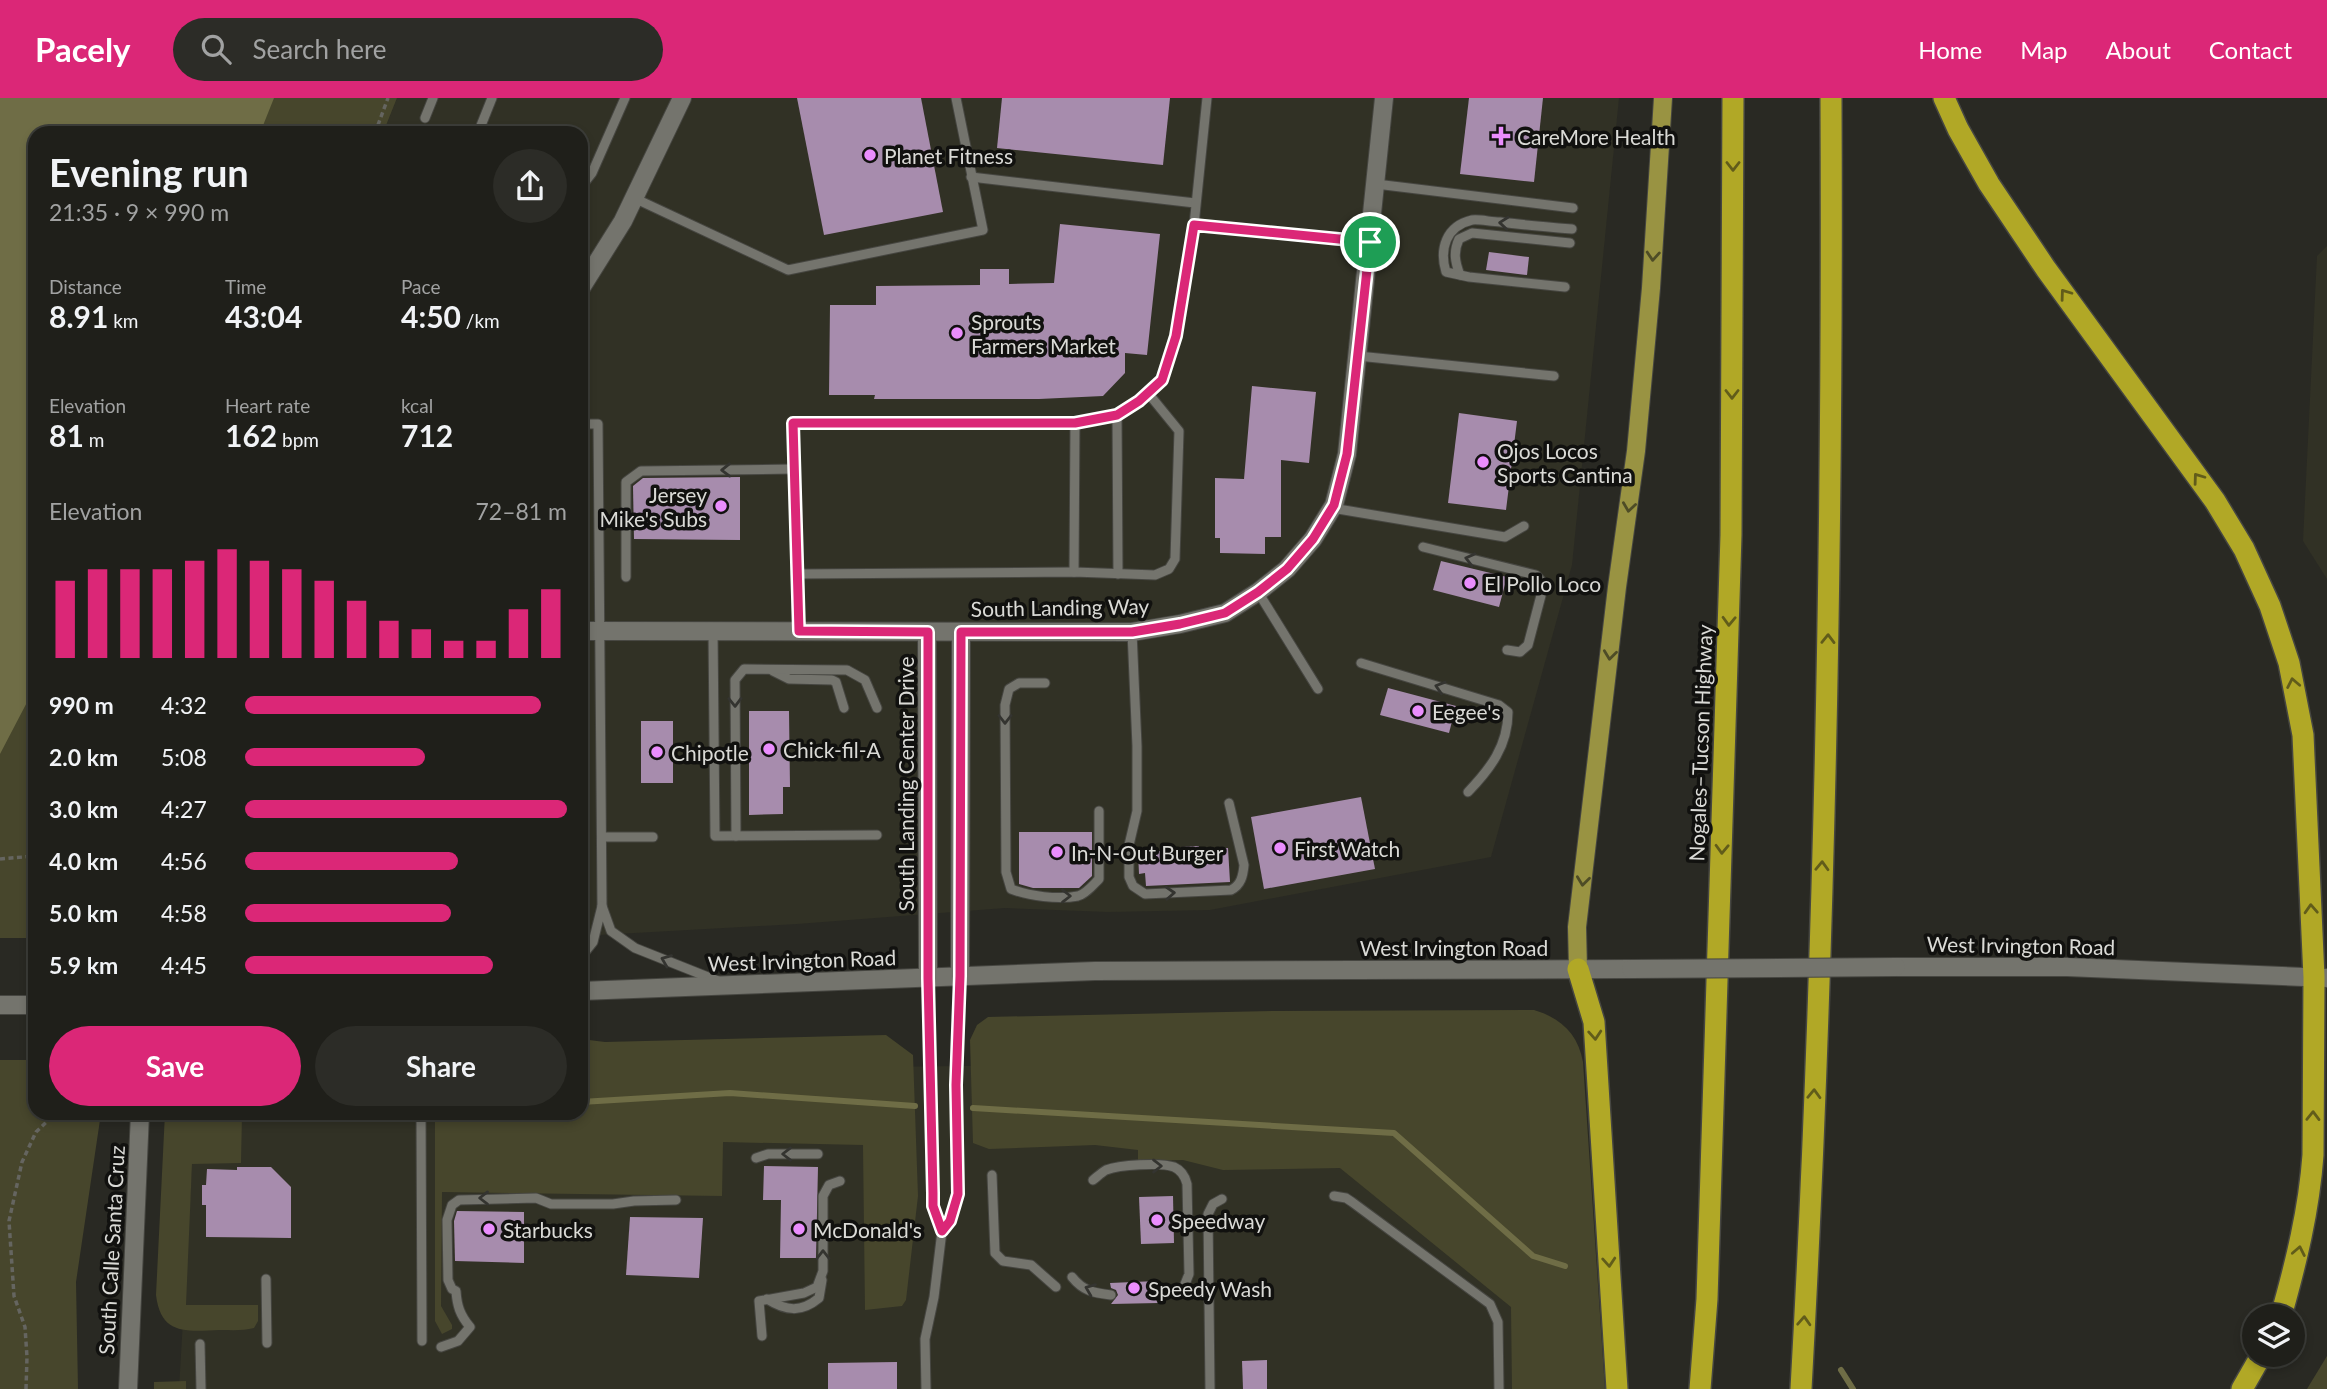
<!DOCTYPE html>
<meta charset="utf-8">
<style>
:root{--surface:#1f1f1a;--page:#2c2c27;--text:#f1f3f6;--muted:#a1a2a2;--line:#3c3d39;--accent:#db2777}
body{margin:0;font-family:Lato,sans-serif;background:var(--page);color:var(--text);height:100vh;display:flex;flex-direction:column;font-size:26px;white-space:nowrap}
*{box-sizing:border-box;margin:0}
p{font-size:23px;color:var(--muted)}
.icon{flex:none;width:38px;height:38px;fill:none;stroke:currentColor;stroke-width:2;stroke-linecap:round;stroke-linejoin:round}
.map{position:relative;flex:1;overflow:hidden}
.sheet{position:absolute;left:28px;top:28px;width:560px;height:994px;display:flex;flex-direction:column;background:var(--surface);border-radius:21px;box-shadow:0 4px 10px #0003,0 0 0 2px var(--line)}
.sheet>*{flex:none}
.controls{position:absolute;left:2242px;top:1206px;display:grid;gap:14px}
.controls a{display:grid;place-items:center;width:63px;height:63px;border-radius:50%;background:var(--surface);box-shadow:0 4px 10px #0003,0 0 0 2px var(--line);font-size:35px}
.pin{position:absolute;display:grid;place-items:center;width:60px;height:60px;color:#fff;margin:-30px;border:4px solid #fff;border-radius:50%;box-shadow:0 2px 7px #0007}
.round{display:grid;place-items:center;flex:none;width:74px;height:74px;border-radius:37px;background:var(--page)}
.summary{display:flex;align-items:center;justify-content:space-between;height:119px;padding:0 21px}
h1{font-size:38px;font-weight:700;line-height:52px}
.figures{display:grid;grid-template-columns:repeat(3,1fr);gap:10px;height:119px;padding:7px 21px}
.figures div{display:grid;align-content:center}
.figures b{font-size:30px;font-weight:700}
.figures small{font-size:19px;font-weight:400}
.figures p{font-size:19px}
.chart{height:196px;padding:14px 21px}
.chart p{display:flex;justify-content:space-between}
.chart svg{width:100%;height:126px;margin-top:7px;stroke:var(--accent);stroke-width:6}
.action{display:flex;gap:14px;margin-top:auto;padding:14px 21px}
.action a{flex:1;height:80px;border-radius:42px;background:var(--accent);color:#fff;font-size:28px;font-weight:700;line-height:80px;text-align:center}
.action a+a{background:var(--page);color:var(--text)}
ul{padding:0 21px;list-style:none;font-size:23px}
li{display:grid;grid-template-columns:112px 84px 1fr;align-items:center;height:52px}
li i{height:18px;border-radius:9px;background:var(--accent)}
header{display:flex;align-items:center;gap:42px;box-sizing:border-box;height:98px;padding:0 35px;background:var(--accent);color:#fff}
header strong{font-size:33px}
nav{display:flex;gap:38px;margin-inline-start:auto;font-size:24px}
.search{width:490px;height:63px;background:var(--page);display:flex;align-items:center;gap:18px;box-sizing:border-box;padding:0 24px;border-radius:38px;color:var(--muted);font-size:26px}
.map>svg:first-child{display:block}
.built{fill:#313125}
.green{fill:#47462c}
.water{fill:#6f6d46}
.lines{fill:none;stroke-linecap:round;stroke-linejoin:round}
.stream{stroke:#6f6d46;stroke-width:6}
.building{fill:#a78cad}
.service-casing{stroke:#464641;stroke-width:11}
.minor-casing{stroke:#464641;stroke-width:20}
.tertiary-casing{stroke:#464641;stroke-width:20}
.secondary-casing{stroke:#464641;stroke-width:20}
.primary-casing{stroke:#464641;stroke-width:20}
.motorway-casing{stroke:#464641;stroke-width:24}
.path{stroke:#656560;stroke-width:3.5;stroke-dasharray:5 3.5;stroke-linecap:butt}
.service{stroke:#74746d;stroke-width:9}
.minor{stroke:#74746d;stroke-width:18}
.tertiary{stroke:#74746d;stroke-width:18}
.secondary{stroke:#74746d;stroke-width:18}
.primary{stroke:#999342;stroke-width:18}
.motorway{stroke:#b1a826;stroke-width:21}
.secondary-bridge-casing{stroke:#464641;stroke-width:20;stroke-linecap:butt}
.secondary-bridge{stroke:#74746d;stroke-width:18}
.oneway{stroke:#615c1a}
.oneway2{stroke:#343430}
.oneway3{stroke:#4e4c26}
.route-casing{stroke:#fff;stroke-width:14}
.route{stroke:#db2777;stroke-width:9}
.poi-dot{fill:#ea8dfd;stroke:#11110f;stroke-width:2.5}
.labels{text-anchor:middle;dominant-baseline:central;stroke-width:7;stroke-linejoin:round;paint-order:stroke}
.poi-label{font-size:21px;fill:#dadad6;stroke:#11110f;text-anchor:start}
.street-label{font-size:21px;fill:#dadad6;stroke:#11110f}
</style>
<header>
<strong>Pacely</strong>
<div class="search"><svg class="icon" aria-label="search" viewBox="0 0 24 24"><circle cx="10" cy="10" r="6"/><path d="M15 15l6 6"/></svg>Search here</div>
<nav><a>Home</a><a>Map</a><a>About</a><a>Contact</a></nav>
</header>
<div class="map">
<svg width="2327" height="1291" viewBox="0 0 2327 1291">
<rect width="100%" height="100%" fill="#292923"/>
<g class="built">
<path d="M 397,0 L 1619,0 L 1572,467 L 1491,759 L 1210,812 L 1108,814 L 1005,810 L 797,826 L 581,838 L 581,35 L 383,35 Z"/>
<path d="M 2327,148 L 2327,481 L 2303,443 L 2317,158 Z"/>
<path d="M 1491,961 L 1547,1291 L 179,1291 L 195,1015 L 581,1015 L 581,973 Z"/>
</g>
<g class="green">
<path d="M 0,0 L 397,0 L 383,35 L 35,35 L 35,840 L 0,840 Z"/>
<path d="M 1534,912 C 1561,920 1578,936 1583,964 L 1605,1291 L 1512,1291 L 1511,1209 L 1340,1070 L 1223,1072 L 1183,1062 L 1138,1063 L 1138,1052 L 1095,1047 L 989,1051 L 973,1045 L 970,942 L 977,927 L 988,919 L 1275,913 Z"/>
<path d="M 886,937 L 913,957 L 918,1098 L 906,1202 L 902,1208 L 865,1212 L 863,1047 L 723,1044 L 722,1098 L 442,1094 L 441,1208 L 452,1227 L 452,1231 L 442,1236 L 435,1223 L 435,1015 L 581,1015 L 581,941 L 605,944 Z"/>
<path d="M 0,962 L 35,962 L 35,1015 L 101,1015 L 76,1184 L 78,1291 L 0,1291 Z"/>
<path d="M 165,1015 L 242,1015 L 241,1065 L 192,1066 L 186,1207 L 258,1207 L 258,1223 L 254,1230 C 243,1233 231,1232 220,1232 C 187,1233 161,1238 156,1197 Z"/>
<path d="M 2327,1258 L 2327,1291 L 2307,1291 Z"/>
<path d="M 186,1283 L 186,1291 L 154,1291 L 154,1284 Z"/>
</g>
<path class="water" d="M 0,0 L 274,0 L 260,35 L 35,35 L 35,589 L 0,656 Z"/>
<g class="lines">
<g class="stream">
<path d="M 581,1004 L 730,995 L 915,1008"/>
<path d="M 973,1010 L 1394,1035 L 1533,1158 L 1565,1168"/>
<path d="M 1841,1272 L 1853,1291"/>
</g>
</g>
<g class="building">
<path d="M 797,0 L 921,0 L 943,114 L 824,137 Z"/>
<path d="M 1002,0 L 1170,0 L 1163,67 L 997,50 Z"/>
<path d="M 1469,0 L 1543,0 L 1534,84 L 1460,76 Z"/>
<path d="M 1060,126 L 1160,136 L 1147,257 L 1125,255 L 1125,275 L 1103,298 L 1039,301 L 874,301 L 875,297 L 829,297 L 830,207 L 876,207 L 876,188 L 980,187 L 980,171 L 1009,171 L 1009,186 L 1054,185 Z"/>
<path d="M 1489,154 L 1529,159 L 1527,177 L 1486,172 Z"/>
<path d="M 1252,288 L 1316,294 L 1309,365 L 1281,362 L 1281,439 L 1265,439 L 1265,456 L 1220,455 L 1220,440 L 1215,440 L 1215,380 L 1244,381 Z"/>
<path d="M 1459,315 L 1517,323 L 1506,412 L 1448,405 Z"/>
<path d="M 740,379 L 740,442 L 634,441 L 633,388 L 643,380 Z"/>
<path d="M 1441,463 L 1507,479 L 1499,509 L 1433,492 Z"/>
<path d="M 1388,590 L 1456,608 L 1449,635 L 1380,617 Z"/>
<path d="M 749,613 L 789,613 L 790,689 L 783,689 L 783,716 L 749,717 Z"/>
<rect x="641" y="623" width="32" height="62"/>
<path d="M 1361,699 L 1375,771 L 1264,791 L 1251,719 Z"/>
<path d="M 1019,734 L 1092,734 L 1092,778 L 1079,790 L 1033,790 L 1019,786 Z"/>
<path d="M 1199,748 L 1199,752 L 1228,750 L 1230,784 L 1146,788 L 1145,775 L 1139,776 L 1138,754 L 1181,752 L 1181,749 Z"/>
<path d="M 764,1068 L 818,1069 L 816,1160 L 780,1160 L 781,1102 L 763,1102 Z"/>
<path d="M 237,1069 L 271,1069 L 291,1089 L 291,1140 L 206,1139 L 206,1107 L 202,1107 L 202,1087 L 206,1087 L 207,1071 L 237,1072 Z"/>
<path d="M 1173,1098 L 1174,1145 L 1141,1146 L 1139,1099 Z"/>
<path d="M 457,1113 L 524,1114 L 524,1165 L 455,1163 L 454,1123 Z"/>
<path d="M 630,1119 L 703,1120 L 699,1180 L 626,1177 Z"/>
<path d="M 1157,1183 L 1158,1188 L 1151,1195 L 1158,1205 L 1111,1206 L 1118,1197 L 1116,1192 L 1111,1190 L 1110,1185 Z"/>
<path d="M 1267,1262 L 1267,1291 L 1243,1291 L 1242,1263 Z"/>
<path d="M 897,1264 L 897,1291 L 828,1291 L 828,1265 Z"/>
</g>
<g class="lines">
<defs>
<g id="service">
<path d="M 425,20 L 433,0"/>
<path d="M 478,35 L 492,0"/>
<path d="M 971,79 L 1195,105"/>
<path d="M 1376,86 L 1573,110"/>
<path d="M 581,89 L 592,75 L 625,0"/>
<path d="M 634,100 L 788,172 L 983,132 L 956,0"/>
<path d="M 1194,127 L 1370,144"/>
<path d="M 1460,177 C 1455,164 1453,154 1459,141 L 1472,135 L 1570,145"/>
<path d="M 1565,189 L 1469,179 L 1446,174 C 1439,151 1446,128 1472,122 C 1480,121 1491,124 1500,124 C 1524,127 1548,129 1572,131"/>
<path d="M 1358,258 L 1554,278"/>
<path d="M 1117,317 L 1118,476"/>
<path d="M 1075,325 L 1117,317 L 1139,303 L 1162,282 L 1176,238 L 1194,127 L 1207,0"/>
<path d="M 581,326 L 598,326 L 602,808"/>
<path d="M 1332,410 L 1505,439 L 1524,428"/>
<path d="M 1423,449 L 1536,477 L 1544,486 L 1528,547 L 1520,554 L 1507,552"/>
<path d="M 796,476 L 1074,474 L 1155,477 L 1169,471 L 1175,461 L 1179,333 L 1148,295"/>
<path d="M 626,479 L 626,384 L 641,373 L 794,371"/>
<path d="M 1258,494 L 1318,591"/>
<path d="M 713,533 L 715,738 L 877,737"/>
<path d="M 799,533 L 793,325 L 1075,325 L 1074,474"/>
<path d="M 1132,534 L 1137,648 L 1137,713 L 1129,747 L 1129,779 L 1133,788 L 1145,796 L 1231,792 C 1241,787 1243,778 1244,767 L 1229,705"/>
<path d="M 1361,565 L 1499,607 L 1508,614 C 1508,648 1490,671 1468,694"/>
<path d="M 773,573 L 789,581 L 832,582 L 836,584 L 844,610"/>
<path d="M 1045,585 L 1019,585 L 1009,591 L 1005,607 L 1006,774 L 1011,791 C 1029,798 1058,802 1078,798 C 1086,796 1093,787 1099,781 L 1099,713"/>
<path d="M 736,738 L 735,582 L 744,571 L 847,572 L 865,582 L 877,610"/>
<path d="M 602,739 L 653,739"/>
<path d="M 581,859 L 593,844 L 602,808 L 611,833 L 635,850 L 718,883"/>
<path d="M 421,1015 L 422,1243"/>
<path d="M 756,1060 L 768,1056 L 818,1056"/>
<path d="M 992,1077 L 995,1155 L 1003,1163 L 1031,1167 L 1056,1189"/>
<path d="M 1093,1082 C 1097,1079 1101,1075 1106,1072 C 1119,1067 1161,1064 1174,1069 C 1181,1072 1185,1078 1187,1086 L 1189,1176 L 1183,1191 L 1176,1194 L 1158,1195"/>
<path d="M 1334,1098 L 1346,1100 L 1352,1104 L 1490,1206 L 1498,1224 L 1499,1291"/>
<path d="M 942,1133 L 950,1123 L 958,1096 L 956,987 L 960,878"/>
<path d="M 1072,1179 C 1083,1193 1094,1195 1111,1197"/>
<path d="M 266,1181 L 267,1245"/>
<path d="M 767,1201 C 786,1213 801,1215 819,1200 L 822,1182"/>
<path d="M 762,1238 L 759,1203 L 804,1195 L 817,1189 L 823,1173 L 823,1098 L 829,1087 L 840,1083"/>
<path d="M 200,1246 L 201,1291"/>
<path d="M 441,1249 L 458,1243 L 470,1229 C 460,1217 457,1208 456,1193 L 452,1191 L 448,1182 L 447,1122 L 452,1107 L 459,1102 L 536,1100 L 551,1106 L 613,1106 L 634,1103 L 676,1102"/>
<path d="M 926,1291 L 925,1241 L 934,1199 L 942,1133 L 933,1108 L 928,880"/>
<path d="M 1210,1291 L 1208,1116 L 1213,1106 L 1222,1101"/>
</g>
<g id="minor">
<path d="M 581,190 L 623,123 L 682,0"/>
<path d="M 581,533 L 1132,534 L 1180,526 L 1225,515 L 1258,494 L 1287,471 L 1313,441 L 1334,407 L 1347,356 L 1384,0"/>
<path d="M 927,534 L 928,880"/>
<path d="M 960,878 L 961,534"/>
</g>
<path id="tertiary" d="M 128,1291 L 140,1015"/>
<g id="secondary">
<path d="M 1896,869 L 2067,869 L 2327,880"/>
<path d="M 581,893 L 1095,873 L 1631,871"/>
<path d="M 0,907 L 35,907"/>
</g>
<path id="primary" d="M 1578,871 L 1577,829 L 1617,489 L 1636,353 L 1651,190 L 1663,0"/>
<g id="motorway">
<path d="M 1944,0 L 1958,31 L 1989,86 L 2046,171 L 2215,403 L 2244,451 L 2270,508 L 2289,565 L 2303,637 L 2314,879 L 2313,1057 C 2309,1112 2296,1165 2281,1218"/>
<path d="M 1578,871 L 1594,924 L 1617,1291"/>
<path d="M 1700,1291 L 1707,1201 L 1731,437 L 1733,0"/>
<path d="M 1801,1291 C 1825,861 1833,430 1831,0"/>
<path d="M 2242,1291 L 2262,1256"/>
</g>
</defs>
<use href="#service" class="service-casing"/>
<use href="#minor" class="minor-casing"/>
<use href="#tertiary" class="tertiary-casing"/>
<use href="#secondary" class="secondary-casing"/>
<use href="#primary" class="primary-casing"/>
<use href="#motorway" class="motorway-casing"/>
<g class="path">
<path d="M 375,35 L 388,0"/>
<path d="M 0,761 L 35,758"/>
<path d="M 26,1291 L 27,1259 L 25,1229 L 14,1198 L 9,1123 L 22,1064 L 36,1034 L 56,1015"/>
</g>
<use href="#service" class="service"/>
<use href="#minor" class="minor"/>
<use href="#tertiary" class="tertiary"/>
<use href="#secondary" class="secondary"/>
<use href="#primary" class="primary"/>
<use href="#motorway" class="motorway"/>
<defs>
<path id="secondary-bridge" d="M 1631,871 L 1896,869"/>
</defs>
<use href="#secondary-bridge" class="secondary-bridge-casing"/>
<use href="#secondary-bridge" class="secondary-bridge"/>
</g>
<defs><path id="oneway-chevron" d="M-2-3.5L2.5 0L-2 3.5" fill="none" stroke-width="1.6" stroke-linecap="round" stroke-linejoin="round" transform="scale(1.75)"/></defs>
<g class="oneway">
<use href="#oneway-chevron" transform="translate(1733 68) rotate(90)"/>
<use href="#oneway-chevron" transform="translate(2065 196) rotate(-126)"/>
<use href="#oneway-chevron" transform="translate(1732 296) rotate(90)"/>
<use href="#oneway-chevron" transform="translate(2198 380) rotate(-126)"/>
<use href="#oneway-chevron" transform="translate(1729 523) rotate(92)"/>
<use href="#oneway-chevron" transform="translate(1828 541) rotate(-89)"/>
<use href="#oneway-chevron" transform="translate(2293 585) rotate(-101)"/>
<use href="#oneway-chevron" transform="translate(1722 751) rotate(92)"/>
<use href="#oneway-chevron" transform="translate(1822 768) rotate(-88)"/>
<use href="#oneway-chevron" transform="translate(2311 811) rotate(-93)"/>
<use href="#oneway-chevron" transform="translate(1595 937) rotate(86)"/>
<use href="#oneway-chevron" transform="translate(1814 996) rotate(-88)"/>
<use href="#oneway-chevron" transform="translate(2313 1018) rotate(-89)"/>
<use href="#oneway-chevron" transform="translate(2299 1153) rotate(-79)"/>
<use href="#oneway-chevron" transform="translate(1609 1164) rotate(86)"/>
<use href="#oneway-chevron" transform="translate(1804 1223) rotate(-87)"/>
</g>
<g class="oneway2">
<use href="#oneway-chevron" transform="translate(1504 125) rotate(-175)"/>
<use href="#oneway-chevron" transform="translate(726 372) rotate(179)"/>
<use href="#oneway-chevron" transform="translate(1470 461) rotate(-166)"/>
<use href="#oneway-chevron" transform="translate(1440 589) rotate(-163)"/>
<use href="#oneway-chevron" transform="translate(735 604) rotate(89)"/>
<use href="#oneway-chevron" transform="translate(1005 621) rotate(90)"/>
<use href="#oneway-chevron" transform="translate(1170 795) rotate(-3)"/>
<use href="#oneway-chevron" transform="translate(1066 798)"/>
<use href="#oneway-chevron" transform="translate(666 862) rotate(-158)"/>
<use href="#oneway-chevron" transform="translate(787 1056) rotate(180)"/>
<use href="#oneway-chevron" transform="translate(1157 1068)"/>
<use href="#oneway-chevron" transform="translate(484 1100) rotate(180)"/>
<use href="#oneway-chevron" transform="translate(823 1157) rotate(-90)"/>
<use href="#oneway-chevron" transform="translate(1090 1191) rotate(-158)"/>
</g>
<g class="oneway3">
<use href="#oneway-chevron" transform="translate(1653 158) rotate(94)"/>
<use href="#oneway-chevron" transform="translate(1629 409) rotate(98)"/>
<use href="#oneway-chevron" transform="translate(1610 557) rotate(97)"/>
<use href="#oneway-chevron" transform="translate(1583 783) rotate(97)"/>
</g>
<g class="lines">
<defs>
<path id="route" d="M 1194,127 L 1370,144 L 1347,356 L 1334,407 L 1313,441 L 1287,471 L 1258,494 L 1225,515 L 1180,526 L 1132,534 L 961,534 L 960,878 L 956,987 L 958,1096 L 950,1123 L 942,1133 L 933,1108 L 933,1095 L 928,880 L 928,534 L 799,533 L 793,325 L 1075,325 L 1117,317 L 1139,303 L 1162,282 L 1176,238 Z"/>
</defs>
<use href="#route" class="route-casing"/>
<use href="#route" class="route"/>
</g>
<g class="poi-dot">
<path d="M1497.5 27.5h7v7h7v7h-7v7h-7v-7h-7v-7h7z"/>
<circle cx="870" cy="57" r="7"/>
<circle cx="957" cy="235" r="7"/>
<circle cx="1483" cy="364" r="7"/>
<circle cx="721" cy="408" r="7"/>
<circle cx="1470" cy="485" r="7"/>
<circle cx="1418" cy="613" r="7"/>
<circle cx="769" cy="651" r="7"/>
<circle cx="657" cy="654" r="7"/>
<circle cx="1280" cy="750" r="7"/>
<circle cx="1057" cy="754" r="7"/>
<circle cx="1157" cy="1122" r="7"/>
<circle cx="489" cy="1131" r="7"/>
<circle cx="799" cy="1131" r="7"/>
<circle cx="1134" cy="1190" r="7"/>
</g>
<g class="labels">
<g class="poi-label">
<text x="1517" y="38">CareMore Health</text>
<text x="884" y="57">Planet Fitness</text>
<text x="971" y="223">Sprouts<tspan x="971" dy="24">Farmers Market</tspan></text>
<text x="1497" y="352">Ojos Locos<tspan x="1497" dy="24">Sports Cantina</tspan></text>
<text x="707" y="396" text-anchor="end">Jersey<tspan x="707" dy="24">Mike's Subs</tspan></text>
<text x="1484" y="485">El Pollo Loco</text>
<text x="1432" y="613">Eegee's</text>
<text x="783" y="651">Chick-fil-A</text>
<text x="671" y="654">Chipotle</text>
<text x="1294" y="750">First Watch</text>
<text x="1071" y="754">In-N-Out Burger</text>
<text x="1171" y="1122">Speedway</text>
<text x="503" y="1131">Starbucks</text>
<text x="813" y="1131">McDonald's</text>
<text x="1148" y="1190">Speedy Wash</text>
</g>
<g class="street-label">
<text transform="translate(1060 509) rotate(-1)">South Landing Way</text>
<text transform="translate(1700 645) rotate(-88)">Nogales–Tucson Highway</text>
<text transform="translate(905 686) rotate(-90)">South Landing Center Drive</text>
<text transform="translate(2021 847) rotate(1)">West Irvington Road</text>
<text x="1454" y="849">West Irvington Road</text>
<text transform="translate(802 862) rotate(-2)">West Irvington Road</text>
<text transform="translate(111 1152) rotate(-87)">South Calle Santa Cruz</text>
</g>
</g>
</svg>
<div class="controls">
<a><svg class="icon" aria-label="layers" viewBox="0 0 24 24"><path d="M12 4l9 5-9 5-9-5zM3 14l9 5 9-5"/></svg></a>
</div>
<div class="pin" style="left:1370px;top:144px;background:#1e9e55"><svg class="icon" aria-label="arrive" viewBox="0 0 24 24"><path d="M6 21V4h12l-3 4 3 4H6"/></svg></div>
<section class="sheet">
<div class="summary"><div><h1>Evening run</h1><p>21:35 · 9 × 990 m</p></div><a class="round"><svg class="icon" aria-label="share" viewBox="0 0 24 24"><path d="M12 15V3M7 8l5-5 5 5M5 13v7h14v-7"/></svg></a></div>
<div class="figures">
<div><p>Distance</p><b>8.91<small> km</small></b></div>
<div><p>Time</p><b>43:04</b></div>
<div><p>Pace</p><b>4:50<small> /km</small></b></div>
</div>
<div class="figures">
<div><p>Elevation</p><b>81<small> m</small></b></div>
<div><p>Heart rate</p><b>162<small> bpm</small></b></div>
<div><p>kcal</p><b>712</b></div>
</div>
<div class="chart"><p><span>Elevation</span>72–81 m</p>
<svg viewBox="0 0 160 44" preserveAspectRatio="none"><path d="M5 44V17M15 44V13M25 44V13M35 44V13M45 44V10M55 44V6M65 44V10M75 44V13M85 44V17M95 44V24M105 44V31M115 44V34M125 44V38M135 44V38M145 44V27M155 44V20"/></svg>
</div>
<ul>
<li><b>990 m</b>4:32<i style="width:92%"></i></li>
<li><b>2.0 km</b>5:08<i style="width:56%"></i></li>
<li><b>3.0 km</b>4:27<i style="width:100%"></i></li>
<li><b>4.0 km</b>4:56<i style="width:66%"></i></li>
<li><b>5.0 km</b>4:58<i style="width:64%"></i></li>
<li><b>5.9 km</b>4:45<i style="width:77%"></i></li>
</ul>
<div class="action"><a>Save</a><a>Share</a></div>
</section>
</div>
